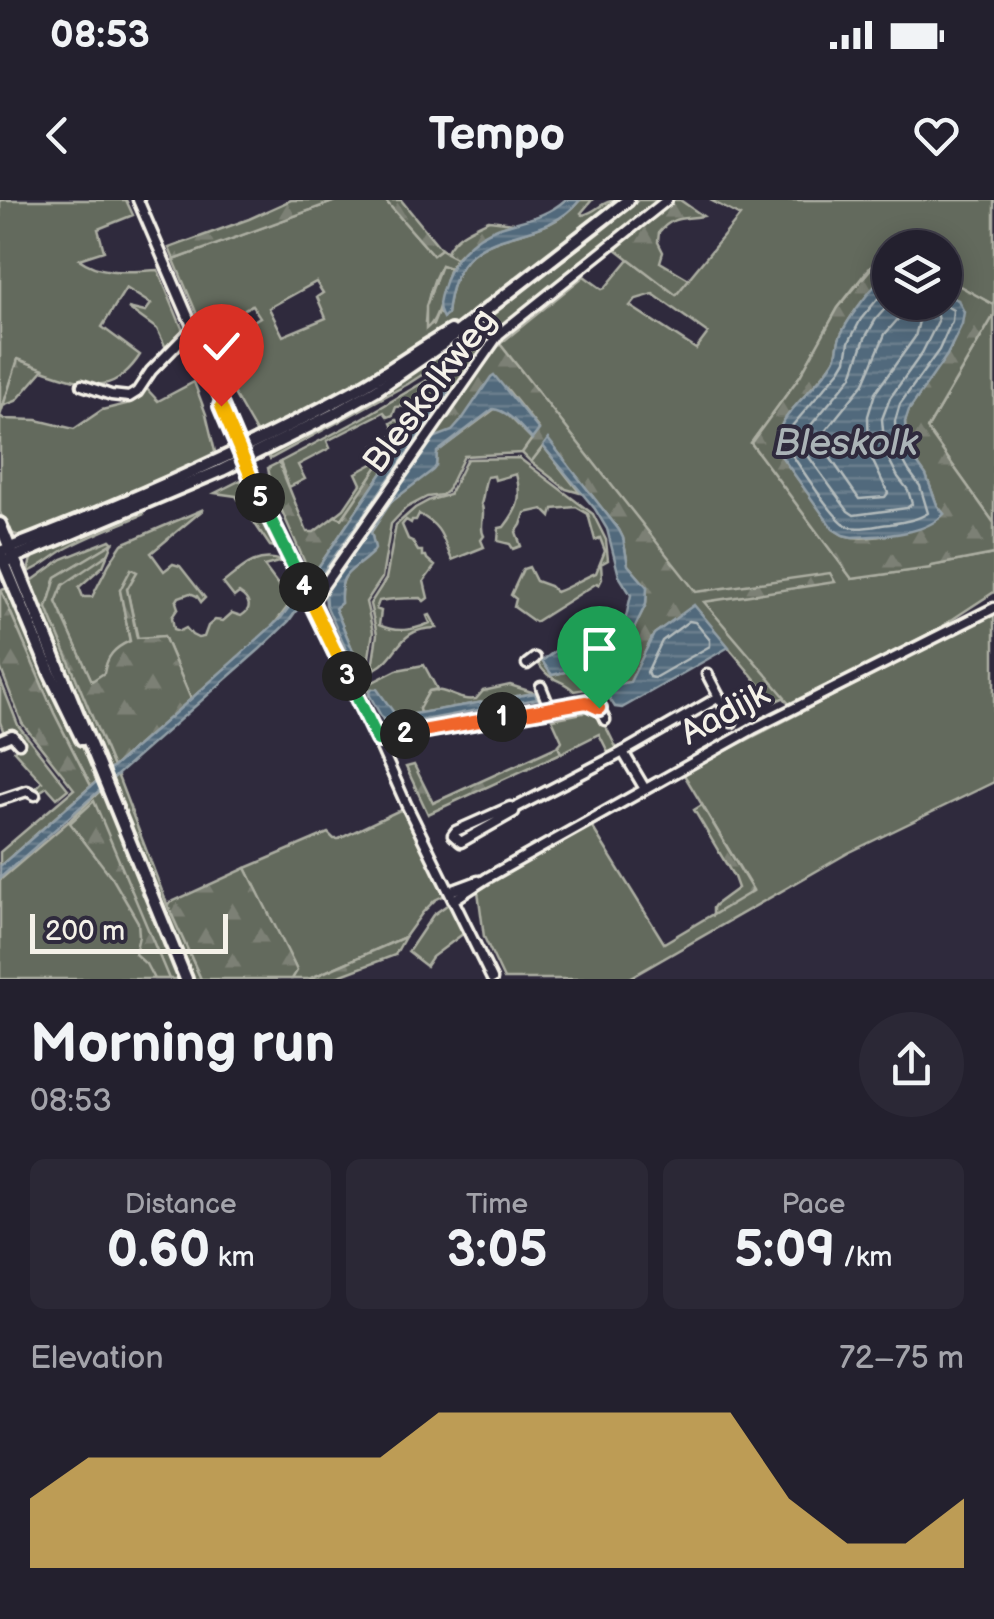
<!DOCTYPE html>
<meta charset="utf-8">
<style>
:root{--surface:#23202e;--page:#2b2836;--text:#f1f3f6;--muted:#a3a3aa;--line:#403e4a;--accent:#ffd166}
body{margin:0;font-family:"Balsamiq Sans",sans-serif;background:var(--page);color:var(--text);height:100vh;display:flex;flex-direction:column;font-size:38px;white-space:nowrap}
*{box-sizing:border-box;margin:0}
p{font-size:32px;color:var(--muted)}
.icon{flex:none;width:55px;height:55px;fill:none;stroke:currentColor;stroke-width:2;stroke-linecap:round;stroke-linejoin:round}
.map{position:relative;height:779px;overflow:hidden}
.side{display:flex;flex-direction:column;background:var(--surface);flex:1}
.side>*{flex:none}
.controls{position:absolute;left:872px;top:30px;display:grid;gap:20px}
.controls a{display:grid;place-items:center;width:90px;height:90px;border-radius:50%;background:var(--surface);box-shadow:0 5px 25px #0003,0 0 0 2px var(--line);font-size:50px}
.scale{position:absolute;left:30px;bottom:25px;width:198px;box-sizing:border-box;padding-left:10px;border:5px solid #f4f1e8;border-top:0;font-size:28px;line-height:35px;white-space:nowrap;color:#f4f1e8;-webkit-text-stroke:8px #2f2a3d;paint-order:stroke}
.pin{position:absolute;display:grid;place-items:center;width:85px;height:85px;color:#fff;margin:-102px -42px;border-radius:50% 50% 50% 0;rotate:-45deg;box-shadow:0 0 10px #0007}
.pin .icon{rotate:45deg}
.km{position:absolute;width:50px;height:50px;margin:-25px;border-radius:50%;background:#222;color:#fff;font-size:28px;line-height:50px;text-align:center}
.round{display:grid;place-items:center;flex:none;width:105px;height:105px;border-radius:52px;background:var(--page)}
.head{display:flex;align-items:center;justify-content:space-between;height:170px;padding:0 30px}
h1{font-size:55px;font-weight:800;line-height:75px}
.figures{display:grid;grid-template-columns:repeat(3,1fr);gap:15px;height:170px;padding:10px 30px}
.figures div{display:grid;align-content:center;border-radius:15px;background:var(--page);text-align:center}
.figures b{font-size:50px;font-weight:800}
.figures small{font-size:28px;font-weight:400}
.figures p{font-size:28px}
.chart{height:280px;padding:20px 30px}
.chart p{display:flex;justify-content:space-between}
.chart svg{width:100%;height:180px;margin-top:10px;fill:var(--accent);opacity:.7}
.status{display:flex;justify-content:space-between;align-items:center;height:70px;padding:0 50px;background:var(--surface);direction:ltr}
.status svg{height:28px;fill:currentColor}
header{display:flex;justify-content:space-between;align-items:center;height:130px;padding:0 30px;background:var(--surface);font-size:45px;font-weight:800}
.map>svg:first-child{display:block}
.green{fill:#646a5d;stroke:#acaea2;stroke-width:2.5;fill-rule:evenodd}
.forest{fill:url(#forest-firs);stroke:#acaea2;stroke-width:2.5}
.water{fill:url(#water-rules);stroke:#929fa7;stroke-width:2.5}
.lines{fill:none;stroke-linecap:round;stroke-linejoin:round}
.shore{stroke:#b3bbbc;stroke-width:2.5}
.minor-casing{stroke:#f4f1e8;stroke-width:15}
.major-casing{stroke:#f4f1e8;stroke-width:18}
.minor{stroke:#2f2a3d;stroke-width:8}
.major{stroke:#2f2a3d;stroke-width:10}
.split-1-casing{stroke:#fff;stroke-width:20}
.split-2-casing{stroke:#fff;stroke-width:20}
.split-3-casing{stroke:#fff;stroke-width:20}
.split-4-casing{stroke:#fff;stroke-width:20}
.split-5-casing{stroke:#fff;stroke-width:20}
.split-6-casing{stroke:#fff;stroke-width:20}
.split-1{stroke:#f0652b;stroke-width:12}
.split-2{stroke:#f0652b;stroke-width:12}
.split-3{stroke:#22a559;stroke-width:12}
.split-4{stroke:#f5b400;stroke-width:12}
.split-5{stroke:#22a559;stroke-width:12}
.split-6{stroke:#f5b400;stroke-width:12}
.labels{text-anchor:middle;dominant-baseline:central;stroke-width:8;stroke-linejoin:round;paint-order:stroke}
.street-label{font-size:35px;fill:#f4f1e8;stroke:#2f2a3d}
.water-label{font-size:38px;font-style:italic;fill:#abb4b7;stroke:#2f2a3d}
</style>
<div class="status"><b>08:53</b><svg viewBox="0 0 49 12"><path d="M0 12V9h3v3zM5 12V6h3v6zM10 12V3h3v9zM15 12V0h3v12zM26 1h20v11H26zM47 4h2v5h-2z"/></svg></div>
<header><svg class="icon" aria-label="back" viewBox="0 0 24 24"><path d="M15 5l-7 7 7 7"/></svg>Tempo<svg class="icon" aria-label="heart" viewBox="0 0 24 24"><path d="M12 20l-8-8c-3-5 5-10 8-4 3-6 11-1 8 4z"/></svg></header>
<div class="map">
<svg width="994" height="779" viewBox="0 0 994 779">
<defs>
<pattern id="forest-firs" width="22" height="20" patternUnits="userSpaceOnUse" patternTransform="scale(2.5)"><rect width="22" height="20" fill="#646a5d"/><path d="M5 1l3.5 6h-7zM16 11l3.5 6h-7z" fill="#7b8074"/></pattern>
<pattern id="water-rules" width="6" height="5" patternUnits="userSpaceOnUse" patternTransform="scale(2.5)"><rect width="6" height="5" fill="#51697b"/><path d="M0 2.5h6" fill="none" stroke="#6b7f8e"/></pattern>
</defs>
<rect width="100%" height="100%" fill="#2f2a3d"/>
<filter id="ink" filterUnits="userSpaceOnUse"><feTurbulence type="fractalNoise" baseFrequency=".01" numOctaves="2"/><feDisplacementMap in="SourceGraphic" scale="20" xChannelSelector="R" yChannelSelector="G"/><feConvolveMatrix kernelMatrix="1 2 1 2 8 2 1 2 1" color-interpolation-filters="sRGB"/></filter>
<g filter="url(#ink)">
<g class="green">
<path d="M 0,0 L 126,0 L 133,15 L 98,29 L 104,51 L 79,59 C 102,76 131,71 158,70 L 184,133 L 167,150 L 157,129 L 128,108 L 145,112 L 151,104 L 126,88 L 102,127 L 140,155 C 132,168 118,182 103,184 C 85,186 35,168 18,160 L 0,216 L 4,219 L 37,220 L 74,229 L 102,210 L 126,204 L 125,197 L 139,186 L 146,188 L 158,201 L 194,182 L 206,214 L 217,260 L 27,335 C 9,338 6,327 0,312 Z"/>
<path d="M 338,0 L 385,0 L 433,55 L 441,49 L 456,58 L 450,68 L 441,65 C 431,84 426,102 425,122 L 433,125 L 439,110 L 440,114 L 447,114 C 458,11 535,56 580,0 L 592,0 L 581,13 L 583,15 C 601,10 600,0 622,0 L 490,101 L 436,138 L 356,188 L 257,234 L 218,166 L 210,147 L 260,117 L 252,105 L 204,131 L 174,60 ZM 316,82 L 323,93 L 317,97 L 326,118 L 283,136 L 269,108 Z"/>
<path d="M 638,0 L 660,0 L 595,55 L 498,130 L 494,128 L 408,184 L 270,259 L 268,256 C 320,229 373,203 421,169 C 456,145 489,115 523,89 C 562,60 602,33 638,0 Z"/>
<path d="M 710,0 L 994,0 L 994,105 L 945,78 L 945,48 L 889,47 L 866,72 L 838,108 L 800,176 L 751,243 L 852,379 L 930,368 L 930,366 L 994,354 L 994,392 L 936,430 L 790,505 L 696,393 L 500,144 L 584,76 L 602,89 L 605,88 L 629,59 L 676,94 L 740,16 ZM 653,94 L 708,133 L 696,149 L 630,106 L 636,99 Z"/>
<path d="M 994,115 L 994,323 L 927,229 Z"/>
<path d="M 487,142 L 491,142 L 450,198 L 447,196 C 450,189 452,176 447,169 Z"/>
<path d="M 441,172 L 441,183 L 432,187 L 342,319 L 335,316 L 344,309 L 361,284 L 356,273 L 380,260 L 374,246 L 396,234 L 391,223 L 396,220 L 401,222 L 409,219 L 411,210 L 407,206 L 396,207 L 393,215 L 388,217 L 384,212 L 327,241 L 330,248 L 298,265 L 305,279 L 289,287 L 280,262 L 361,219 Z"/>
<path d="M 496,208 L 507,214 L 532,239 L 522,253 L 464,256 L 447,291 L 442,295 L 427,297 L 406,308 L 391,324 L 382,378 L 366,402 L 373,432 L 369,457 L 369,472 L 358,475 L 354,467 L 359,465 L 335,408 L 341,403 C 339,372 351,370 373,352 L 375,349 L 371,332 L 391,302 L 433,269 L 436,266 L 437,252 Z"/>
<path d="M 543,246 L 580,293 L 566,289 L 531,262 Z"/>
<path d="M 519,258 L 593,314 L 606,340 L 608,360 L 601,364 L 602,379 L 599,385 L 597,383 L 535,422 L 514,407 L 516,399 L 511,395 L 523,369 L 529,367 L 536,381 L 550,386 L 556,392 C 571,387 582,378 596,373 L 605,351 L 600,338 L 595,340 L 588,314 L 576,307 L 553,309 L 551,317 L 543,309 L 525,313 L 521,325 L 516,332 L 521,346 L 513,349 L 510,344 L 498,341 L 499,328 L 504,327 C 519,308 522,298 516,274 L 495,280 L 494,276 L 487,277 C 483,287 484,296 481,304 C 487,314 478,326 484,336 L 481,340 L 484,347 L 452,360 C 442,338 443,327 419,314 L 416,320 L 412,320 L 411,323 L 406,320 L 402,325 L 408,339 L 412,341 L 418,351 L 422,351 L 422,356 L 426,356 L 427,359 L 435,366 L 424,381 L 428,398 L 424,401 L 421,398 C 408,398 395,398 379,401 L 376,409 L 381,411 L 379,425 C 396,433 412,431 430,423 L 427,416 L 430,415 L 437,428 C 396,428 401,455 375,469 L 373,462 L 377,434 L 370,404 L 386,379 L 396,325 L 415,308 L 430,300 L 449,295 L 467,259 Z"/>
<path d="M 241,280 L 276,347 L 270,346 L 236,296 L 215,293 Z"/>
<path d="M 204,309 L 151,353 L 164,371 L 173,364 L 180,366 L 205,398 L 201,402 L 197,396 L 190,393 L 179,397 L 176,402 L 178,408 L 172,417 L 174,429 L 180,431 L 186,428 L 192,435 L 198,438 L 204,437 L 208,426 L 215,420 L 223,421 L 232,413 L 241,416 C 253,409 250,400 239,393 L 234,397 L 223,383 C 242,368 257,352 282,361 L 264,366 L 284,393 L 287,393 L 296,384 L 299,392 L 272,427 L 191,499 L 164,436 L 138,439 L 127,389 L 136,371 L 120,390 L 130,442 C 114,451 107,454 105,473 L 92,482 L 56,402 L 62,385 L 69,378 L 108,354 L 103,366 L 79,387 L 83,397 L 92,397 L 109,364 L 122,344 Z"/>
<path d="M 135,314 L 144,314 C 119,325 93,334 69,347 C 55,354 43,367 28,372 L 31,358 L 37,354 Z"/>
<path d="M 110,340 L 113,343 L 56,377 L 47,408 L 113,567 L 106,573 L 94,548 L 83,511 L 29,383 L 62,359 Z"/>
<path d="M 12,387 L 51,482 L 98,580 L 91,586 L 54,513 L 1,390 Z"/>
<path d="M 994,413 L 994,582 L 848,653 L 628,779 L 504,779 L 484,737 L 478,691 L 591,625 L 664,743 L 753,690 L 683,573 Z"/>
<path d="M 424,465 L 437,489 L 429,491 L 419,509 L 420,513 L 397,517 L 372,489 L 369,494 L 367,485 L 397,470 Z"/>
<path d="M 0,479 L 18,525 L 68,589 L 57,598 L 47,587 L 39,592 L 36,588 L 42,582 L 14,551 L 22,542 L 5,536 L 0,522 Z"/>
<path d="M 583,508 C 602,510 609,535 618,551 L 610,556 L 599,534 L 561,553 L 558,546 L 562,541 L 552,519 L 583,513 Z"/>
<path d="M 117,574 L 167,704 L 201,779 L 191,779 L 110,581 Z"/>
<path d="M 102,589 L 182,779 L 0,779 L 0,680 L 69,621 Z"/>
<path d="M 400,610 L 404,612 L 424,647 L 445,695 L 435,700 L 423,712 L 405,737 L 309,779 L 292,779 L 296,771 L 246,668 L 328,633 L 334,639 L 339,639 Z"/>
<path d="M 450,703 L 464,733 L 432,757 L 426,766 L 408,752 L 433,715 Z"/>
</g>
<g class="forest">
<path d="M 291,0 L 338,0 L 174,60 L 169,48 L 249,19 Z"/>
<path d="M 385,0 L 401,0 L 441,49 L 433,55 Z"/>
<path d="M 674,0 L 680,0 L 703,16 C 683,20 675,14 659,32 L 658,42 L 663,52 L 660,62 L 689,79 L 676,95 L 616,49 Z"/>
<path d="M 489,20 L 514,23 C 491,29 472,41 456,58 L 446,53 C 454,35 472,28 489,20 Z"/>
<path d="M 889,47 L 890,73 C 876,80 844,123 839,140 C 837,148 838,155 833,162 C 819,184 797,200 783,222 C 779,229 779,236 775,244 L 782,257 L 833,328 C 838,332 841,335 847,336 C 868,342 930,329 944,314 L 937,305 L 926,275 L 909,252 L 906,244 L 905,222 L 909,210 L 951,148 L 958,100 L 945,95 L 945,78 L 994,105 L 994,115 L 927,229 L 994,323 L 994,354 L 931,366 L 931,368 L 852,379 L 751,243 L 800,176 L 838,108 Z"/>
<path d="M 441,65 L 450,68 C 442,86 441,118 426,129 L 426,106 Z"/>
<path d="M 500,144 L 696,392 L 830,373 L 835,382 L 704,402 L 785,497 L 774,502 L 694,406 L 654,434 L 630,482 L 574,491 C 560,477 549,483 537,461 L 542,461 L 552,475 L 619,459 L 646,404 L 647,387 L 628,365 L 623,338 L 619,330 L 548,240 L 531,262 L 522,253 L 539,229 L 507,189 L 461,221 L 452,232 L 428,240 Z"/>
<path d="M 18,159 L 44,169 L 16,201 L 3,206 Z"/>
<path d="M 441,183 L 440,193 L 434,203 L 390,261 L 313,375 L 310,374 L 272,289 L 268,268 L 280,262 L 281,268 L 307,332 L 314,332 L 335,316 L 342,319 L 432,187 Z"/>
<path d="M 113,343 L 108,354 L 63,385 L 56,402 L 92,481 L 104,473 C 107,456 114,448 130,441 L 120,390 L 131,369 L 137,372 L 127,389 L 137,438 L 164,436 L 191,499 L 113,567 L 47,408 L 56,377 Z"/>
<path d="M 0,388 L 54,513 L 91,586 L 0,666 L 0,652 L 74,589 L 22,523 L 0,467 Z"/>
<path d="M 510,485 L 535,493 L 420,513 L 419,509 L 429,491 C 447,487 456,502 476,499 L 483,491 Z"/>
<path d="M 558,546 L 561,553 L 428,614 L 406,567 L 414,565 L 433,603 Z"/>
<path d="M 94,601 L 169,779 L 154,779 L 146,764 L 135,754 L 139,736 L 138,722 L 113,679 L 70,623 Z"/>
<path d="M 702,605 L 753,691 L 713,715 L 713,708 L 715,705 L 738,688 L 734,677 L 694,610 Z"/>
<path d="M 246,668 L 295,766 L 297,771 L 292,779 L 201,779 L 167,704 Z"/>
<path d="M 405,737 L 395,755 L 331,779 L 309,779 Z"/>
</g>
<g class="water">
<path d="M 565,0 L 580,0 C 535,55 457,12 447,114 L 443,118 C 437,108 439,100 443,88 C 451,59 471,37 500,27 C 524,19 545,18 565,0 Z"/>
<path d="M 890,73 L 890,102 L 945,102 L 945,95 L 958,100 L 964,112 L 962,124 L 947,155 L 909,210 L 905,222 L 906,244 L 909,251 L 926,275 L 937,305 L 944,314 C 923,336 880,336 852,337 L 843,335 L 833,329 L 782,257 L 775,244 C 779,236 779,229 783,222 C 797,200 820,184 833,162 C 838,155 837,148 839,140 C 844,123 876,80 890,73 Z"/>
<path d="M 443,169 L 450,172 C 452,182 450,190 445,199 L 289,421 L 260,449 L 0,678 L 0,666 L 191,499 L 281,418 L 313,375 L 390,261 L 434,203 C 442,189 438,178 443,169 Z"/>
<path d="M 494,175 L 539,230 L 532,239 C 521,228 508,210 493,209 L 437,252 L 436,266 L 433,270 L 391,302 L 371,332 L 375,348 L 373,352 C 351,374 339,369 341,403 L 335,408 L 359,465 L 354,467 L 326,405 L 325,391 L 428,240 L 452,231 L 461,221 L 491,177 Z"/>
<path d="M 548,239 L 619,330 L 623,338 L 628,365 L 647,387 L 646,404 L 619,459 L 552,475 L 542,461 L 599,417 L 611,425 L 618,426 L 626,417 L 631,395 L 619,376 L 607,329 L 595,309 L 543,246 Z"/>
<path d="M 694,405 L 729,447 L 622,508 L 615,507 L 602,487 L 630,482 L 654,434 Z"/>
<path d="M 372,489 L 377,489 L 397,517 L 535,493 L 537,499 L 387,527 L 369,494 Z"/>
</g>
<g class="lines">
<g class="shore">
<path d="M 890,84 L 861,119 L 849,142 L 846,160 L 840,170 L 792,226 L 787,244 L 790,252 C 801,267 835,323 850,327 C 862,330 878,325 890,324 C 903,322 917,320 928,313 L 920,286 L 909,271 L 896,247 L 895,221 L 900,204 L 939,150 L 952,121 L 953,110 L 939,102"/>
<path d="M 891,102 L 876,119 L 865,138 L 852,176 L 801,237 L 801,246 L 848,311 L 854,315 L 907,308 L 912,304 L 908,290 L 898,277 L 885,252 L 882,219 L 890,198 L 922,153 L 938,121 L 937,116 L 924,102"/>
<path d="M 907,109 L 911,110 L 919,121 L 915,137 L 875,193 L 868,216 L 869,253 L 888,293 L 885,297 L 859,299 L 818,240 L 864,183 L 885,134 Z"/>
<path d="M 689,421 L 695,422 L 710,440 L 710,446 L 654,478 L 649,477 L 647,472 L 662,441 Z"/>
</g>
<defs>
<g id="minor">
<path d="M 138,0 L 193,128 L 247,271 L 356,491 L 406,604 L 492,779"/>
<path d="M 82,185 L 111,195 L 129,197 L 137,192 L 151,171 L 193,128"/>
<path d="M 312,402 L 499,134 L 667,0"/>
<path d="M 527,464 L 535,458"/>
<path d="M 707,474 L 719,497"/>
<path d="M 541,487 L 550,509"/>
<path d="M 0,540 L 12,535 L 19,543"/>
<path d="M 378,541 L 586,502 L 599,508 L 605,520"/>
<path d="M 623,552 L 645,589"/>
<path d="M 0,600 L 27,591 L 35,595"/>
<path d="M 515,608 L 510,607 L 456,631 L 453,635 L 461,642 L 514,612 L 515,608 L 623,552 L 719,497 L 732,522"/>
<path d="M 451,691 L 478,681"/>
<path d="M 455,699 L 487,678 L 753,529 L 994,408"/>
</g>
<g id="major">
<path d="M 0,324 L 186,779"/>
<path d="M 0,352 C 121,306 240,254 354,191 C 387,173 418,150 451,131"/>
<path d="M 2,358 L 50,473 L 82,539"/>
<path d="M 3,362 L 222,270 L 332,215 L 376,190 L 440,146 L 628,0"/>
</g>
</defs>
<use href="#minor" class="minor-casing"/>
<use href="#major" class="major-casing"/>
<use href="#minor" class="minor"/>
<use href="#major" class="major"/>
</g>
</g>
<g class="lines" filter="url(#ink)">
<defs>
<path id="split-1" d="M 502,517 L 586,502 L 599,508"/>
<path id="split-2" d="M 405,534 L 502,517"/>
<path id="split-3" d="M 347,476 L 378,540 L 405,534"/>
<path id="split-4" d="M 304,387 L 347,476"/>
<path id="split-5" d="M 260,298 L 304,387"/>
<path id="split-6" d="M 221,206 L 260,298"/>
</defs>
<use href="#split-1" class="split-1-casing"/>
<use href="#split-2" class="split-2-casing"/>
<use href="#split-3" class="split-3-casing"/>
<use href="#split-4" class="split-4-casing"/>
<use href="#split-5" class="split-5-casing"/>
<use href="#split-6" class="split-6-casing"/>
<use href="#split-1" class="split-1"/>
<use href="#split-2" class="split-2"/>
<use href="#split-3" class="split-3"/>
<use href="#split-4" class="split-4"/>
<use href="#split-5" class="split-5"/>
<use href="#split-6" class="split-6"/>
</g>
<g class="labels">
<g class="street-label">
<text transform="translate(430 191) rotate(-53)">Bleskolkweg</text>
<text transform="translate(725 514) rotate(-28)">Aadijk</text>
</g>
<g class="water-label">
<text x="846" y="243">Bleskolk</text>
</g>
</g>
</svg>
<div class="controls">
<a><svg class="icon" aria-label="layers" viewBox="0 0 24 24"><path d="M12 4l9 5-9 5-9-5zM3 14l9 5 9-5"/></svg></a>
</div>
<div class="scale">200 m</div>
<div class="pin" style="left:599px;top:508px;background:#1e9e55"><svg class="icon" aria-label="arrive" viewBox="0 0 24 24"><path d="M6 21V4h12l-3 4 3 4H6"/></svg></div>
<div class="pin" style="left:221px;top:206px;background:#d93025"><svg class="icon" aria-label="check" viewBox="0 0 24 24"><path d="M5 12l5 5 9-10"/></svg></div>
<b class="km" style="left:502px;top:517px">1</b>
<b class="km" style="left:405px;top:534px">2</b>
<b class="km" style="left:347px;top:476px">3</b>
<b class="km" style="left:304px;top:387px">4</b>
<b class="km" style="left:260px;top:298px">5</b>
</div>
<section class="side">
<div class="head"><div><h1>Morning run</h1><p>08:53</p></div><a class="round"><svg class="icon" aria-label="share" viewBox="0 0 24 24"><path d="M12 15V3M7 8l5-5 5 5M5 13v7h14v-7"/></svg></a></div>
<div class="figures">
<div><p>Distance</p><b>0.60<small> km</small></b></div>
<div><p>Time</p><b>3:05</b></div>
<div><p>Pace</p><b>5:09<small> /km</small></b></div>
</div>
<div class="chart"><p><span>Elevation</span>72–75 m</p>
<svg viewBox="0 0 160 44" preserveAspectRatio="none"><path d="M0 44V27L10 17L20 17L30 17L40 17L50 17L60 17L70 6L80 6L90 6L100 6L110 6L120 6L130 27L140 38L150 38L160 27V44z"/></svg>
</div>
</section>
